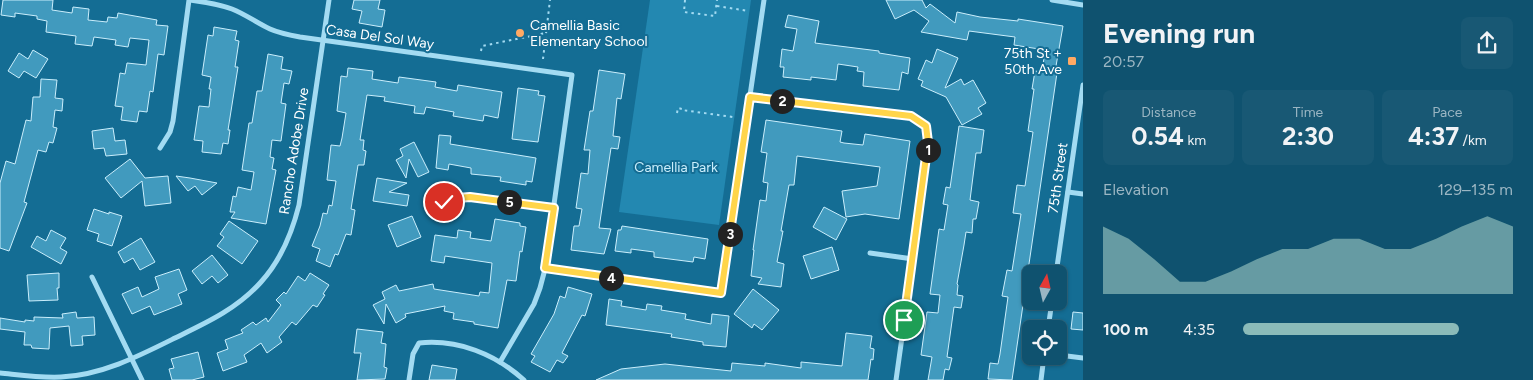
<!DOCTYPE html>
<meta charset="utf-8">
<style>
:root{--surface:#0f526f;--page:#185874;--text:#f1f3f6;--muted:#9bb6c3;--line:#2f6982;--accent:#8bbbb9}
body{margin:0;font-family:Figtree,sans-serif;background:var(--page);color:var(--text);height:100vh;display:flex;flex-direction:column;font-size:19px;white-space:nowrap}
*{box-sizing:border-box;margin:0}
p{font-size:16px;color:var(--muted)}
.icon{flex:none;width:28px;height:28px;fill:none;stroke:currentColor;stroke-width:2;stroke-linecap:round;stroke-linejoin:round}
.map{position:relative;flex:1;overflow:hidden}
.sheet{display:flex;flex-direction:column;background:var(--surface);width:450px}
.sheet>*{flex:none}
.needle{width:32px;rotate:8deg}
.tools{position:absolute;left:1022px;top:265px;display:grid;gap:10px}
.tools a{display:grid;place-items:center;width:45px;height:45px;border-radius:8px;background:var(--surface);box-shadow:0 1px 4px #0004,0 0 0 1px var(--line);font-size:25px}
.pin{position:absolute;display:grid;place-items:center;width:42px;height:42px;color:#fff;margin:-21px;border:2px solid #fff;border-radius:50%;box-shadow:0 1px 5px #0007}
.km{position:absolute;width:25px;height:25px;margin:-12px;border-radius:50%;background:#222;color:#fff;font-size:14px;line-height:25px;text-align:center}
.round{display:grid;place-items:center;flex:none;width:52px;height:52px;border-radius:8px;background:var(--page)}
.summary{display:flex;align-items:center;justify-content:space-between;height:85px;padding:0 20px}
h1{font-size:28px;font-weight:700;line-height:38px}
.metrics{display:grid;grid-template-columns:repeat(3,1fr);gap:8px;height:85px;padding:5px 20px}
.metrics div{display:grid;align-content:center;border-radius:8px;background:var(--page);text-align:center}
.metrics b{font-size:25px;font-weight:700}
.metrics small{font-size:14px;font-weight:400}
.metrics p{font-size:14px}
.chart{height:140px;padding:10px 20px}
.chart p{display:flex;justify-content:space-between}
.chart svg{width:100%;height:90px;margin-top:5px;fill:var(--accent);opacity:.7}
ul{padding:0 20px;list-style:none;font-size:16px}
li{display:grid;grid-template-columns:80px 60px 1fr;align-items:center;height:38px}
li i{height:12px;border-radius:6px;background:var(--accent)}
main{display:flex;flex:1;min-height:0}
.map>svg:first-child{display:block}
.green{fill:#2388b1}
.building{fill:#419abe;stroke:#caeefc}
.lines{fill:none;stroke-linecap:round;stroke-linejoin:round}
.path{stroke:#a3dbf2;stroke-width:2;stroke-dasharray:2.5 4;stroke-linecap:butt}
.street{stroke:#a3dbf2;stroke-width:5}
.route-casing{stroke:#fff;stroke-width:10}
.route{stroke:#ffd54a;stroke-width:6}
.poi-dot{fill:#ffa964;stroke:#146d94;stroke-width:2}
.labels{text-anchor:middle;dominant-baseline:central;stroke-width:4;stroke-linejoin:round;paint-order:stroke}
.poi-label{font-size:14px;fill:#fff;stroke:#146d94;text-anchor:start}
.street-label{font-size:14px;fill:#fff;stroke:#146d94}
.park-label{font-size:14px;fill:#caeefc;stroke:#146d94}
</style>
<main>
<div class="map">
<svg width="1083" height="380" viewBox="0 0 1083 380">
<rect width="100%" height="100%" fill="#146d94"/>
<path class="green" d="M 650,0 L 751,0 L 719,225 L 619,212 Z"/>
<g class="building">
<path d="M 3,0 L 53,0 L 52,10 L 72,13 L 73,7 L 89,9 L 88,20 L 107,22 L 108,17 L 117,18 L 118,13 L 157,20 L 156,25 L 168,26 L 164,55 L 158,54 L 153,92 L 150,91 L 147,112 L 139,111 L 137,122 L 121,120 L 123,107 L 115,106 L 120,73 L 125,74 L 127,63 L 146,65 L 149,40 L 130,38 L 128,47 L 115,45 L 116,40 L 94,37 L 92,46 L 75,44 L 76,36 L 46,32 L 47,21 L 37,19 L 37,16 L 15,13 L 15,17 L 1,15 Z"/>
<path d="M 354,0 L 380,0 L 378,9 L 385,10 L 382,27 L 359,23 L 362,11 L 352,9 Z"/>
<path d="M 886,0 L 922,0 L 926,8 L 930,4 L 955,23 L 957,12 L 980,17 L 1018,21 L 1018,19 L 1063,26 L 1056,66 L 1058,66 L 1012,380 L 988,379 L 990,363 L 998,364 L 1000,354 L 1008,297 L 1002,296 L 1007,270 L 1012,271 L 1021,214 L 1013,213 L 1017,185 L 1025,186 L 1033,132 L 1028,131 L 1034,89 L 1032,89 L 1035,71 L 1042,72 L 1045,50 L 1014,45 L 1015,37 L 969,31 L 967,40 L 921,32 L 929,21 L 914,10 L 895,19 Z"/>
<path d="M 788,15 L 819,21 L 815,43 L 879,51 L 879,53 L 910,58 L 908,74 L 902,72 L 899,90 L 863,86 L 864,72 L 857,71 L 858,67 L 838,64 L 836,80 L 811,77 L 811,80 L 783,77 L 784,67 L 780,67 L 782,49 L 793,51 L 797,29 L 785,27 Z"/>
<path d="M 214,27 L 237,31 L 235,40 L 239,41 L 235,67 L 238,67 L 228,130 L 230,130 L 228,144 L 223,143 L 221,154 L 202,152 L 203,141 L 194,140 L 199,106 L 209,107 L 211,89 L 209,89 L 211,77 L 202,75 L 208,35 L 213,36 Z"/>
<path d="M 937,49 L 958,58 L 945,88 L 961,79 L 964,85 L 973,80 L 986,103 L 978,108 L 982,114 L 962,125 L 946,97 L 921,86 L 923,81 L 918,79 L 926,60 L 932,63 Z"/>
<path d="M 33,50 L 48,59 L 36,78 L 24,71 L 19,78 L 8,71 L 19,53 L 28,59 Z"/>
<path d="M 268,54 L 283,57 L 281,69 L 292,71 L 289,84 L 284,83 L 281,103 L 286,104 L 281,141 L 272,140 L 270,157 L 274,158 L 272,169 L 276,170 L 266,224 L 231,218 L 235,212 L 230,212 L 233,196 L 236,197 L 238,187 L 251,190 L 254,172 L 242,170 L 249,123 L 252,123 L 257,91 L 262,91 Z"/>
<path d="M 348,68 L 373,71 L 372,79 L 398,83 L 399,77 L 436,82 L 435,87 L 457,91 L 458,85 L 502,92 L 498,118 L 484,115 L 483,121 L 453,116 L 454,112 L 426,107 L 424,114 L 414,113 L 415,106 L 384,101 L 385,97 L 367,95 L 360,140 L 364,140 L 363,150 L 366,151 L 364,165 L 358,165 L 351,209 L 355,210 L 351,235 L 346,234 L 338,255 L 335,254 L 330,267 L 316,261 L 320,249 L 312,246 L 320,226 L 323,213 L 327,214 L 329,205 L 332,206 L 336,181 L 327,180 L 331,145 L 340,146 L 342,138 L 346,113 L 337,111 L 341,76 L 347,77 Z"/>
<path d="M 599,70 L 625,74 L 621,99 L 617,98 L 613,136 L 620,137 L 618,149 L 611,148 L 599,228 L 611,229 L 604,254 L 571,250 L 574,226 L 579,226 L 582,209 L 576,208 L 581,173 L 588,174 L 590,150 L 584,150 L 590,111 L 593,111 Z"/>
<path d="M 41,79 L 57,80 L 55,98 L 63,99 L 62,111 L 55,110 L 53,127 L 57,128 L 53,143 L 49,142 L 46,152 L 38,150 L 24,202 L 27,203 L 9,251 L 0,248 L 0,183 L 6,161 L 15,164 L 26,120 L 31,121 L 33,97 L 40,97 Z"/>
<path d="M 518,88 L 539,91 L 538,95 L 545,96 L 538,142 L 512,139 Z"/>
<path d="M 766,120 L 842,131 L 840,142 L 844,143 L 863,145 L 865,134 L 910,141 L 899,219 L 865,214 L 846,217 L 842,191 L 877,186 L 880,167 L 797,156 L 794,185 L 789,185 L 781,231 L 783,231 L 777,262 L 784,264 L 781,287 L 758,284 L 762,278 L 751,276 L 754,250 L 753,250 L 760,200 L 766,201 L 768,183 L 763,182 L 767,153 L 761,152 Z"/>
<path d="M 959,126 L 984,130 L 981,153 L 976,153 L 970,200 L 979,202 L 976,219 L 973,219 L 972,233 L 966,232 L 964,245 L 957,284 L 958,285 L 957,295 L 963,296 L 961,308 L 954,307 L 947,357 L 952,358 L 949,370 L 945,369 L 943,380 L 928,380 L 932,357 L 921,355 L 927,312 L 938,313 L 940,295 L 930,294 L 939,229 L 944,230 L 948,205 L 943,204 L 946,187 L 950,188 Z"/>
<path d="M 113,128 L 115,141 L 125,140 L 127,154 L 106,156 L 104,148 L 94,149 L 92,131 Z"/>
<path d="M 439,135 L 451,136 L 450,144 L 536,158 L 532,182 L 526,181 L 526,185 L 500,181 L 501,177 L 471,174 L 471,168 L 449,164 L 448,170 L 436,168 Z"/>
<path d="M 414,142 L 429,172 L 418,177 L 409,159 L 406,178 L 396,160 L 403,156 L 400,149 Z"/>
<path d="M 130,159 L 145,178 L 168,176 L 171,203 L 145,206 L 142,181 L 121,198 L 105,178 Z"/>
<path d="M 176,176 L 190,178 L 217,183 L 202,195 L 195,186 L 188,191 Z"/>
<path d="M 377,178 L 407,183 L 389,192 L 409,195 L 407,206 L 373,201 Z"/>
<path d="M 824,207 L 847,219 L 836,240 L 813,227 Z"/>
<path d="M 94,209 L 109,214 L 109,212 L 122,216 L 112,246 L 97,241 L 99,234 L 87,230 Z"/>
<path d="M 412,216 L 421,237 L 397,247 L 388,225 Z"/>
<path d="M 495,219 L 520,223 L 520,226 L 526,227 L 522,252 L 520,251 L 516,281 L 507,280 L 498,328 L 474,324 L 474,322 L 453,319 L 454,313 L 444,311 L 445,306 L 405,314 L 406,317 L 396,323 L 386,304 L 384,324 L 373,305 L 385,299 L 382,292 L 396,285 L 399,291 L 433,284 L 434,289 L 479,296 L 480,292 L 489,293 L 492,263 L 445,256 L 444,263 L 431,261 L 435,235 L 457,238 L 458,230 L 471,232 L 470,238 L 491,241 Z"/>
<path d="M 229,221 L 258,241 L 242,264 L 217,246 L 224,237 L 220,234 Z"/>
<path d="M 622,226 L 708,239 L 705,259 L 694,257 L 693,262 L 654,257 L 654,252 L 631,249 L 631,253 L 615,251 L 618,230 L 621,230 Z"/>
<path d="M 51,230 L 66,238 L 60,248 L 67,252 L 61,264 L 31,247 L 37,236 L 46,241 Z"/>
<path d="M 141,238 L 155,262 L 140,270 L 133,258 L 124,263 L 118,252 Z"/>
<path d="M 832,247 L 839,270 L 811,279 L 803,256 Z"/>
<path d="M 212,255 L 228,275 L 218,283 L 212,276 L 202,284 L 192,271 Z"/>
<path d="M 179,269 L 187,290 L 178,294 L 182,304 L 154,315 L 150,306 L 132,314 L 122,294 L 138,287 L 142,297 L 159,289 L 155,277 Z"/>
<path d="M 59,273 L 59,288 L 57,288 L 58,300 L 29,301 L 27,275 Z"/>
<path d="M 310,273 L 329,285 L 323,294 L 325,295 L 317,307 L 313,305 L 296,325 L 292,322 L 279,337 L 282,342 L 267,353 L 261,343 L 244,355 L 247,362 L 223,371 L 217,353 L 228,349 L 225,340 L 243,333 L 241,330 L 253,322 L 256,325 L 266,318 L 268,322 L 281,305 L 276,300 L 284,292 L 286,294 L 298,276 L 305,281 Z"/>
<path d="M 568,287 L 592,294 L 585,316 L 582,315 L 562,353 L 568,356 L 563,363 L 557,360 L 550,372 L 531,362 L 535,356 L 531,354 L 554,314 L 560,296 L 565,298 Z"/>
<path d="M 753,289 L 779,310 L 762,330 L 754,324 L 752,328 L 734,314 Z"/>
<path d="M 609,299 L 622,301 L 621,306 L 646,310 L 647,304 L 662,306 L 661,310 L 686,314 L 685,319 L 711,324 L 712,314 L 729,316 L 726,347 L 703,345 L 703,342 L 671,337 L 672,334 L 606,325 Z"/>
<path d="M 76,312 L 77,318 L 94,317 L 95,335 L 82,336 L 83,345 L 71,346 L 69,326 L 50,328 L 49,349 L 32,348 L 31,345 L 24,345 L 25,332 L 0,329 L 0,318 L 25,322 L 25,320 L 34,321 L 34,317 L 63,318 L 62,314 Z"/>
<path d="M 1073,312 L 1083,313 L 1083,330 L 1071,329 Z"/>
<path d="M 357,329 L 383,332 L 381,343 L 386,344 L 384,367 L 387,368 L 385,379 L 357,380 L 361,353 L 354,353 Z"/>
<path d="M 846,333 L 872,336 L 870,348 L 874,349 L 873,360 L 871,359 L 868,380 L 596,380 L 621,369 L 665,364 L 731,371 L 732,363 L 765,366 L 765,363 L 801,368 L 801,362 L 842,366 Z"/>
<path d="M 198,352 L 204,377 L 192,380 L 172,380 L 169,369 L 174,368 L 171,359 Z"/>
<path d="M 432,365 L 457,369 L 455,380 L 429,380 Z"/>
</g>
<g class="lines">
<g class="path">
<path d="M 685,0 L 684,12 L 715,16 L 717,0"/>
<path d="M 717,6 L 749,11"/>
<path d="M 481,51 L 482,46 L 546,33"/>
<path d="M 543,59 L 550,0"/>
<path d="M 677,113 L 678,108 L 682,109 L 682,110 L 733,117"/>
</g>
<g class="street">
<path d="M 190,0 C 204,2 219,4 232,9 C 245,14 257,23 270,29 C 279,33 289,35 300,37 L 572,75 L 545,269 L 540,288 L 534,304 L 500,362"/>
<path d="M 1052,0 L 1083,5"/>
<path d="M 749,97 L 911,117 L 926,125 L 928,142 L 913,259 L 896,380"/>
<path d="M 160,148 L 170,132 L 173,121 L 189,0"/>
<path d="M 1068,192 L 1083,194"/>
<path d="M 443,203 L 458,198 L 470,197 L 554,208"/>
<path d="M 870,253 L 913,259"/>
<path d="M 545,269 L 721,293 L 764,0"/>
<path d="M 1056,274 L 1083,85"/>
<path d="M 92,277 L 142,380"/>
<path d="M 1048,329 L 1052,301"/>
<path d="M 1059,355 L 1083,358"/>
<path d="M 0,373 C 20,375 40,378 61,377 C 102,375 139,356 175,338 C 206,323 237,309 261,282 C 281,260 292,233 299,205 L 329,0"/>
<path d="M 409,380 L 413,354 L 419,343 C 458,339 495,354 524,380"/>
<path d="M 1041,380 L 1044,356"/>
</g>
</g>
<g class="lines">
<defs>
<path id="route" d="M 444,202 L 458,198 L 470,197 L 554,208 L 545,268 L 721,293 L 750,97 L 911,116 L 926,126 L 928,142 L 904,320"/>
</defs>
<use href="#route" class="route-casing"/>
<use href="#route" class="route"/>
</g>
<g class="poi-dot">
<circle cx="520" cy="33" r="5"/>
<rect x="1067" y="56" width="10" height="10" rx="2.5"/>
</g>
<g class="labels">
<g class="poi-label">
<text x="530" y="25">Camellia Basic<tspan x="530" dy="16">Elementary School</tspan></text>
<text x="1062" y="53" text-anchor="end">75th St +<tspan x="1062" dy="16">50th Ave</tspan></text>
</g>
<g class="street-label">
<text transform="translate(380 37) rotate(8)">Casa Del Sol Way</text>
<text transform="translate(294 151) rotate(-81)">Rancho Adobe Drive</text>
<text transform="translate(1058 178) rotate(-82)">75th Street</text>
</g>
<g class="park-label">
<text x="676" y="167">Camellia Park</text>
</g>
</g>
</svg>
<div class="tools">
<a><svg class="needle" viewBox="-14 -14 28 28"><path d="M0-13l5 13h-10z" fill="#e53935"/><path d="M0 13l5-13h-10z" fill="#9bb6c3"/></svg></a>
<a><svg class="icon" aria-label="locate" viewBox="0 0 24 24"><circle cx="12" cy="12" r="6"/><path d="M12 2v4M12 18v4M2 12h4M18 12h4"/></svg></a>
</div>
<div class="pin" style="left:904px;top:320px;background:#1e9e55"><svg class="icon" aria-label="arrive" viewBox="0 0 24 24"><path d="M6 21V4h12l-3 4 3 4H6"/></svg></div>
<div class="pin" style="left:444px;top:202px;background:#d93025"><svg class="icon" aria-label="check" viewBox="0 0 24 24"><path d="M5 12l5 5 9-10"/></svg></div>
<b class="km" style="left:928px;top:150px">1</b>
<b class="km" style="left:782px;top:101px">2</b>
<b class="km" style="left:730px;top:234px">3</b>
<b class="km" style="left:611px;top:278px">4</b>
<b class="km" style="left:509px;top:202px">5</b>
</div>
<section class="sheet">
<div class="summary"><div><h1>Evening run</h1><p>20:57</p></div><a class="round"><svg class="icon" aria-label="share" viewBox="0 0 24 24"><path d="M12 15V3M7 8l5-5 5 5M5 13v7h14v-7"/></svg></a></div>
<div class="metrics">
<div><p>Distance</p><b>0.54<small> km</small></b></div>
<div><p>Time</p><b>2:30</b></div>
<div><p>Pace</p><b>4:37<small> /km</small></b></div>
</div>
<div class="chart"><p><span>Elevation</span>129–135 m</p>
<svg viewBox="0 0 160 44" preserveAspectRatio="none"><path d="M0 44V11L10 17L20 27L30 38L40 38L50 33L60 27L70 22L80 22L90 17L100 17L110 22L120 22L130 17L140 11L150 6L160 11V44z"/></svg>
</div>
<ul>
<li><b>100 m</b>4:35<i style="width:80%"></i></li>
</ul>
</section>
</main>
